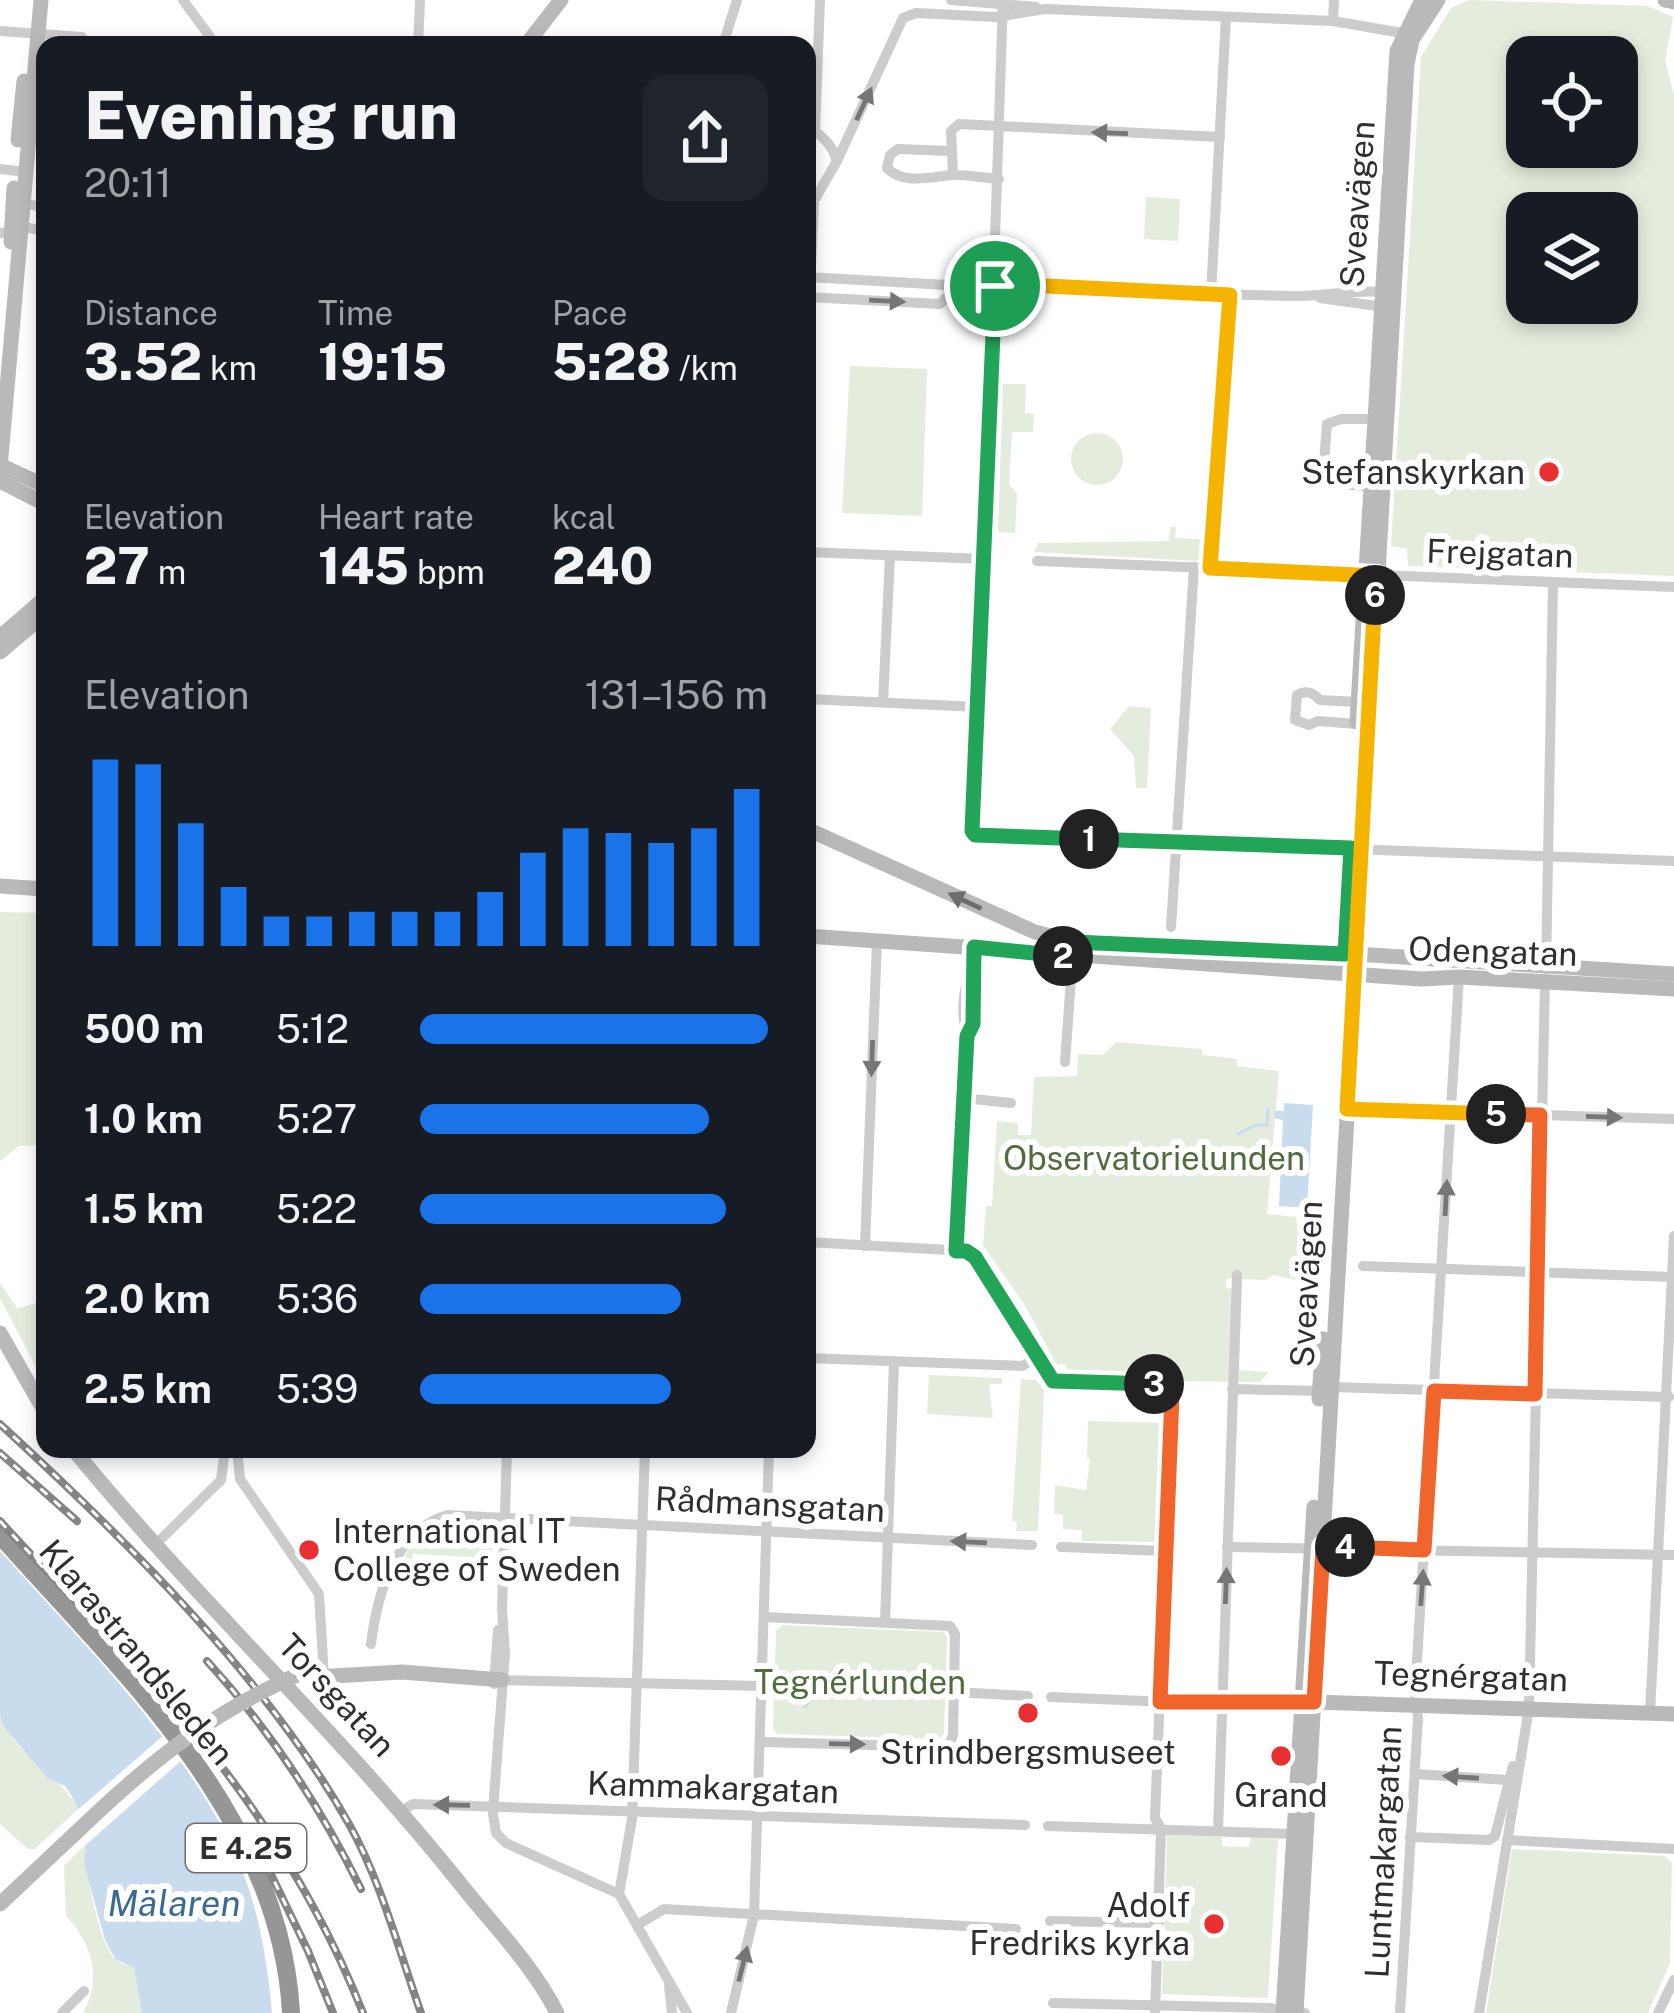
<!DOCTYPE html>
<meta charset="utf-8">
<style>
:root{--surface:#171b24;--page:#20242c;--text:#f1f3f6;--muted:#9ea1a6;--accent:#1a73e8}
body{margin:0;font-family:"Public Sans",sans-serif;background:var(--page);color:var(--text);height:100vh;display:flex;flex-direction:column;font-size:45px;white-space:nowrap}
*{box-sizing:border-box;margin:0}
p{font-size:39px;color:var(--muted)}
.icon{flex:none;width:66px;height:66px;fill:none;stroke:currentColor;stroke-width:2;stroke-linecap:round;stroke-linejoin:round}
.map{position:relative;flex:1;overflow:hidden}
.sheet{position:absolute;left:36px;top:36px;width:780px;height:1422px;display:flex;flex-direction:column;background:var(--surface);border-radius:24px;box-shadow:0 6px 18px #0003}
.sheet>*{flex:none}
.fabs{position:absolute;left:1506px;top:36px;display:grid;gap:24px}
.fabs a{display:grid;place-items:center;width:132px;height:132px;border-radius:24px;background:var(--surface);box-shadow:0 6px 18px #0003;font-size:60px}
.pin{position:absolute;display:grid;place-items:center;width:102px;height:102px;color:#fff;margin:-51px;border:6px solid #fff;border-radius:50%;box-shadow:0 3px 12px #0007}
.km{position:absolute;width:60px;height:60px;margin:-30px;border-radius:50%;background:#222;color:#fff;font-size:33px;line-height:60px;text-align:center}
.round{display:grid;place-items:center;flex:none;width:126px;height:126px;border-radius:24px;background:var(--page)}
.headline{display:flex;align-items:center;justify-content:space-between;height:204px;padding:0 48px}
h1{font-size:66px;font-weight:800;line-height:90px}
.metrics{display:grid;grid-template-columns:repeat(3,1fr);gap:18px;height:204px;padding:12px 48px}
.metrics div{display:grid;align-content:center}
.metrics b{font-size:51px;font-weight:800}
.metrics small{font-size:33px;font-weight:400}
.metrics p{font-size:33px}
.chart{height:336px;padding:24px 48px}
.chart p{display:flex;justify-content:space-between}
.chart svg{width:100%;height:216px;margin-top:12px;stroke:var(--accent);stroke-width:6}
ul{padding:0 48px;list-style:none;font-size:39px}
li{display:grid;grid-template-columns:192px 144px 1fr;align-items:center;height:90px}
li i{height:30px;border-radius:15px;background:var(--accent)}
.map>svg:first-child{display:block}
.green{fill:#e4eddd;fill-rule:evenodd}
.water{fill:#c9dced}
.pier{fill:#fff}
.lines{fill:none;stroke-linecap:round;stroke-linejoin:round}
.stream{stroke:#c9dced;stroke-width:3}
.street{stroke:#ccc;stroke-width:10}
.secondary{stroke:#b9b9b9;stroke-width:15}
.highway{stroke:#969696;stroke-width:18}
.rail-casing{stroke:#848484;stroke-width:8}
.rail{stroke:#fff;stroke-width:3;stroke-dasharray:9;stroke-linecap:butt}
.street-bridge{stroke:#ccc;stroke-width:10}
.secondary-bridge{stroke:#b9b9b9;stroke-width:15}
.oneway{fill:#767676}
.oneway2{fill:#6d6d6d}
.split-1-casing{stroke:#fff;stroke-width:24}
.split-2-casing{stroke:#fff;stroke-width:24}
.split-3-casing{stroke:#fff;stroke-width:24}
.split-4-casing{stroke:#fff;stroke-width:24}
.split-5-casing{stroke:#fff;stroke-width:24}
.split-6-casing{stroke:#fff;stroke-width:24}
.split-7-casing{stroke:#fff;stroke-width:24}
.split-1{stroke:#22a559;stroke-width:15}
.split-2{stroke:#22a559;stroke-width:15}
.split-3{stroke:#22a559;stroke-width:15}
.split-4{stroke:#f0652b;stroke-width:15}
.split-5{stroke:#f0652b;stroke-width:15}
.split-6{stroke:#f5b400;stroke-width:15}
.split-7{stroke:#f5b400;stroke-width:15}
.poi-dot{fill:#e83030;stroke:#fff;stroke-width:4.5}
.labels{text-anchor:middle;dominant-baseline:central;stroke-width:12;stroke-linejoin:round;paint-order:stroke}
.shield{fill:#fff;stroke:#6d6d6d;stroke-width:3}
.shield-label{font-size:30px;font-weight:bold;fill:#2f2f2f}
.street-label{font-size:33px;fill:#2f2f2f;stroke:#fff}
.poi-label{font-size:33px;fill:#2f2f2f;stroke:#fff;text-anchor:end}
.park-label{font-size:33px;fill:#4f6c3c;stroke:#fff}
.water-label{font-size:36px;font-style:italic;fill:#3b6b93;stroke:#fff}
</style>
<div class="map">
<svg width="1674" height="2013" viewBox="0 0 1674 2013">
<rect width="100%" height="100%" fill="#fff"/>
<g class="green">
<path d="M 1468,0 L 1648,6 L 1673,17 L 1665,61 L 1674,95 L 1674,576 L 1408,566 L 1407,549 L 1391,546 L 1421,57 L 1451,8 ZM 1527,57 L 1617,57 L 1617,147 L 1527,147 ZM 1527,213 L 1617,213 L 1617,303 L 1527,303 Z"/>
<path d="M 1146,197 L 1180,199 L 1178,241 L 1144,239 Z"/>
<path d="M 850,366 L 927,369 L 922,516 L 842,513 Z"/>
<path d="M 1003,384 L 1026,384 L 1025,413 L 1034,414 L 1033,432 L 1012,432 L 1009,484 L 1017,494 L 1015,533 L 998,532 Z"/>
<circle cx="1097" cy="459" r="26"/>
<path d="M 1170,527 L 1176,527 L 1175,538 L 1200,539 L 1201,555 L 1197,561 L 1034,552 L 1038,543 L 1169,541 Z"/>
<path d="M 1129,706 L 1151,708 L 1147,788 L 1136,788 L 1134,756 L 1110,729 Z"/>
<path d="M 0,912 L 45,913 L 45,1145 L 19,1146 L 0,1161 Z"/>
<path d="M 1116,1042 L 1202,1049 L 1202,1055 L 1237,1059 L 1237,1066 L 1279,1071 L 1267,1214 L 1296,1217 L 1303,1273 L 1311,1275 L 1308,1319 L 1298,1319 L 1300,1281 L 1274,1275 L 1265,1280 L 1242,1279 L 1239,1370 L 1269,1372 L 1260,1382 L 1237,1382 L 1238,1278 L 1226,1279 L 1226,1288 L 1233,1289 L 1229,1382 L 1069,1378 L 1065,1364 L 1057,1365 L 1024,1304 L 983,1245 L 986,1206 L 992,1206 L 997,1121 L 1018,1123 L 1018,1135 L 1031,1135 L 1034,1077 L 1077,1076 L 1078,1054 L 1103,1055 Z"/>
<path d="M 0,1283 L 17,1308 L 37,1303 L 41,1318 L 45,1318 L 45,1385 L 0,1298 Z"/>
<path d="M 929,1375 L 1002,1378 L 1002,1384 L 989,1384 L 993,1418 L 927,1414 Z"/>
<path d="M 1021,1379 L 1036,1380 L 1044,1390 L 1038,1531 L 1016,1531 L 1017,1522 L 1012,1521 Z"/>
<path d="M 1088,1421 L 1169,1423 L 1164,1542 L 1082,1541 L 1082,1530 L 1063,1529 L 1063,1515 L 1054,1514 L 1055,1485 L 1086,1490 L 1090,1459 L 1087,1458 Z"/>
<path d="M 450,1522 L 486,1525 L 493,1533 L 492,1558 L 413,1554 L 412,1561 L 405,1557 C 411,1537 431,1527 450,1522 Z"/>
<path d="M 782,1625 L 944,1632 L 947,1637 L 944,1734 L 939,1739 L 777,1734 L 773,1729 L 776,1631 Z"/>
<path d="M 0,1716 C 17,1757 61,1775 78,1809 L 35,1849 L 28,1849 L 0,1824 Z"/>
<path d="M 1167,1835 L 1222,1837 L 1222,1846 L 1249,1847 L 1251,1838 L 1278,1839 L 1268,1998 L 1162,1994 Z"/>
<path d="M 86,1844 C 84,1867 98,1943 116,1960 C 121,1964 128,1965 134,1968 L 142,2013 L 83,2013 C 103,1980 92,1943 66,1916 L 64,1866 Z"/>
<path d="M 1512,1849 L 1665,1856 L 1672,1863 L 1670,1963 L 1648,2013 L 1486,2013 Z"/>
</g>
<g class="water">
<path d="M 1284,1103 L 1313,1105 L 1307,1208 L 1279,1206 L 1283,1120 L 1274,1118 L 1275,1111 L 1284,1111 Z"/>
<path d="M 0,1551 C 79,1639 186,1746 235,1853 C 258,1904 267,1958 272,2013 L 142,2013 L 134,1968 L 115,1959 L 105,1940 L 84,1864 L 86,1844 L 78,1809 L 71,1795 L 65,1786 L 48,1779 L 4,1727 L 0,1716 Z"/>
</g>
<path class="pier" d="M 165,1734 L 183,1759 L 80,1850 L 73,1814 Z"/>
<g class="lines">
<g class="stream">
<path d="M 1238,1134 L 1256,1125 L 1267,1125 L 1268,1109"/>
<path d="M 821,1690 L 827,1683 L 839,1687"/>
<path d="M 805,1707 L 812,1699"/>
</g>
<g class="street">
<path d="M 183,0 L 216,45"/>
<path d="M 951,0 L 1036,7"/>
<path d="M 1003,0 L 975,835 L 1674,861"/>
<path d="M 916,13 L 995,17 L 1045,9 L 1333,21 L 1408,34"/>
<path d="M 1333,21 L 1334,0"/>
<path d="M 0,31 L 82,37"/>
<path d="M 418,45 L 420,0"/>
<path d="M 723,45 L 737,0"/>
<path d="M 815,131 L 820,0"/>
<path d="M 807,136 L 815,131 C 826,140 833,147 837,161"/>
<path d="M 950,151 L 898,149 L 890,155 L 887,168 C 903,185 931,177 951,175 C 963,174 984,178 999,179"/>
<path d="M 0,169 L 25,172"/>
<path d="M 953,174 L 951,131 L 959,124 L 1220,137"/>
<path d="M 807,189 L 814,201 L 807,354"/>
<path d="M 814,201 L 837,161 L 903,18 L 916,13"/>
<path d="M 19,202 L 45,208"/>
<path d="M 0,233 L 29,228 L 45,231"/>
<path d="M 807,277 L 981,287 L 1008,284 C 1102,289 1196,294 1290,296 C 1322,297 1352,289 1384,292"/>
<path d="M 1211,294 L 1226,17"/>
<path d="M 807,297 L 940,304 L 959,285"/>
<path d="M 1320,298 L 1384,307"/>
<path d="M 1377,419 L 1341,419 L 1327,424 L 1323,476 L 1330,483 L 1378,487"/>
<path d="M 807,552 L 984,559"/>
<path d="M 1037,561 L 1674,587"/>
<path d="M 1210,568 L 1230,295"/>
<path d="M 807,699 L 978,707"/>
<path d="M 883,702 L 890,556"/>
<path d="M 1357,724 L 1318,721 L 1309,725 L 1295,720 L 1297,695 C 1307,690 1312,692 1320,700 L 1357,702"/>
<path d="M 1171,927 L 1194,567"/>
<path d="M 1546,969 L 1553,582"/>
<path d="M 967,1036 L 973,1023 L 974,947"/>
<path d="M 1065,1062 L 1073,951"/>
<path d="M 963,1098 L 1011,1103"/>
<path d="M 1347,1109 L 1674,1119"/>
<path d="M 807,1242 L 966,1251 L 975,1257 L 1053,1381 L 1163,1385 L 1172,1391 L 1155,1818 L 1161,1829 L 1155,2013"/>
<path d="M 865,1246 L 877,941"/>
<path d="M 956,1251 L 967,1036 C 961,1015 962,989 972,970"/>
<path d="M 1363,1266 L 1674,1277"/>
<path d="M 807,1358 L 1022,1366 L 1040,1356"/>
<path d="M 1330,1387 L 1669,1397"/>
<path d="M 1232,1389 L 1320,1391"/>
<path d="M 237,1449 L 240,1479 L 319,1594 L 324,1676"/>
<path d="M 645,1449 L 632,1819 L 619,1894 L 687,2013"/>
<path d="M 156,1544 L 221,1480 L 225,1449"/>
<path d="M 1061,1547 L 1165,1551"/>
<path d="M 1227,1547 L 1674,1555"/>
<path d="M 885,1622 L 894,1362"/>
<path d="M 371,1644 C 377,1595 395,1529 448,1515 L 1032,1545"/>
<path d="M 502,1680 L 762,1686"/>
<path d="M 494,1684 L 498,1630"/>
<path d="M 954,1692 L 1028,1696"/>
<path d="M 1051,1697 L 1214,1704 L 1232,1700 L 1305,1702"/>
<path d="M 1650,1713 L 1674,1236"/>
<path d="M 761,1742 L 943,1747 L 949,1745 L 953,1735 L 955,1634 L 950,1626 L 765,1617"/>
<path d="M 1415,1774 L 1508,1780"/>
<path d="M 494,1797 L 505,1654 L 502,1609 L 507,1449"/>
<path d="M 402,1811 L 413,1804 L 1025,1825"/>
<path d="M 493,1814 L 496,1833 L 506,1843 L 619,1894"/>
<path d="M 1048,1826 L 1292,1834"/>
<path d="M 1218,1831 L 1237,1275"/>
<path d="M 1410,1837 L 1489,1840 L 1495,1836 L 1513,1766"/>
<path d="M 1507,1840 L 1674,1849"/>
<path d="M 1050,1921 L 1159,1923"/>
<path d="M 639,1924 L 664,1909 L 1016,1929"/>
<path d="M 669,1986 L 672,2013"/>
<path d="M 1053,2003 L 1270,2008 L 1305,2013"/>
<path d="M 62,2013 L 84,1991"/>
<path d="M 731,2013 L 754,1915 L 769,1449"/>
<path d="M 1400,2013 L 1418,1718 L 1415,1693 L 1459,977"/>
<path d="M 1479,2013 L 1529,1708 L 1545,982"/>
<path d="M 1658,2013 L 1674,1980"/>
</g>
<g class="secondary">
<path d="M 1665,0 L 1674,2"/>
<path d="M 526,45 L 561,0"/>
<path d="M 18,140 L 24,81"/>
<path d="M 11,242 L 14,188"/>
<path d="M 0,465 L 45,486"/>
<path d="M 0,468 L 41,0"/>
<path d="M 0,481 L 45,504"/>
<path d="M 0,637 L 45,598"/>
<path d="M 0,652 L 45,614"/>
<path d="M 1357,722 L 1397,51 L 1422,0"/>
<path d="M 807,829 L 1035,932 L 1074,942 L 1323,952 L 1674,974"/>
<path d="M 0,886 L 45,889"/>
<path d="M 807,936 L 1422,979 L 1459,977 L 1674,989"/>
<path d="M 1344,974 L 1350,848"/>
<path d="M 0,1333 L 45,1412"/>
<path d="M 1319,1399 L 1323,1339"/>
<path d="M 73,1449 C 195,1598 337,1730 458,1881 C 491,1923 533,1965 557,2013"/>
<path d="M 315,1677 L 402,1672 L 502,1680"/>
<path d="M 1314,1702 L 1674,1714"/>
<path d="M 0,1904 L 82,1827"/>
<path d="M 1283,2013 L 1314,1507"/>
<path d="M 1296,2013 L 1407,64 L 1412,40 L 1438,0"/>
</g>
<path class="highway" d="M 0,1535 C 122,1672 281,1817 291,2013"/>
<defs>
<g id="rail">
<path d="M 0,1424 C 124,1538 266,1677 349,1824 C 381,1881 399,1951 421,2013"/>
<path d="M 0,1453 L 77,1521"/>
<path d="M 0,1521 C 56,1583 116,1640 170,1703 C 250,1795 318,1899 363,2013"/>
<path d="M 207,1661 C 270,1730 320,1806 361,1889"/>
<path d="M 251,1833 L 308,1951 L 333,2013"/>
</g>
</defs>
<use href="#rail" class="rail-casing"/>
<use href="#rail" class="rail"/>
<path class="street-bridge" d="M 493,1814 L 494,1797"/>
<path class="secondary-bridge" d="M 82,1827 C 155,1757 219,1707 313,1668"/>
</g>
<defs><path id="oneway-solid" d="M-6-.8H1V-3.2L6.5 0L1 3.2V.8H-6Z" transform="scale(3)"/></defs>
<g class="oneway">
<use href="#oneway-solid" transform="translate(864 104) rotate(-65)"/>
<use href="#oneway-solid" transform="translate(1110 133) rotate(-178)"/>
<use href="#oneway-solid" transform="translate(887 301) rotate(3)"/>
<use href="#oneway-solid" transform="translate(872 1058) rotate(92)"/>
<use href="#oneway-solid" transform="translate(1604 1117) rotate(2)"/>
<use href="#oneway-solid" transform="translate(1446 1198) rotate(-87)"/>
<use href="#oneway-solid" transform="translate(969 1542) rotate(-177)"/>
<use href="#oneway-solid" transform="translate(1226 1586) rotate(-88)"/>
<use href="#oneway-solid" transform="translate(1422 1588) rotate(-86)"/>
<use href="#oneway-solid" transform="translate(847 1744) rotate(1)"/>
<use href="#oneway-solid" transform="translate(1461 1777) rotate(-176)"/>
<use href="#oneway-solid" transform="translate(452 1805) rotate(-179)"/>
<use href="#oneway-solid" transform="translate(743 1964) rotate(-76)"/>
</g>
<use class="oneway2" href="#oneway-solid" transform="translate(965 901) rotate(-155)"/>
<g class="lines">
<defs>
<path id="split-1" d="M 995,286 L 972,831 L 975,835 L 1089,839"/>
<path id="split-2" d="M 1063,956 L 1072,957 L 1074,942 L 1345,954 L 1351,848 L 1089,839"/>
<path id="split-3" d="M 1063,956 L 974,947 L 973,1024 L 967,1036 L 956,1251 L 966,1251 L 975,1257 L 1053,1381 L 1154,1384"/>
<path id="split-4" d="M 1154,1384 L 1168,1386 L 1172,1395 L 1160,1702 L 1314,1702 L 1323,1547 L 1345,1547"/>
<path id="split-5" d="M 1345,1547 L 1424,1550 L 1434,1391 L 1535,1394 L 1540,1115 L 1496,1114"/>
<path id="split-6" d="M 1375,595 L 1347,1109 L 1496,1114"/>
<path id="split-7" d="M 995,286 L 1008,284 L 1230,295 L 1210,568 L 1377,576 L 1375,595"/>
</defs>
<use href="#split-1" class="split-1-casing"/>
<use href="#split-2" class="split-2-casing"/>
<use href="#split-3" class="split-3-casing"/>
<use href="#split-4" class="split-4-casing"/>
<use href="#split-5" class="split-5-casing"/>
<use href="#split-6" class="split-6-casing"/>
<use href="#split-7" class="split-7-casing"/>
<use href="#split-1" class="split-1"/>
<use href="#split-2" class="split-2"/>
<use href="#split-3" class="split-3"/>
<use href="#split-4" class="split-4"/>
<use href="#split-5" class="split-5"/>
<use href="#split-6" class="split-6"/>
<use href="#split-7" class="split-7"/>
</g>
<g class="poi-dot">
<circle cx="1549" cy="472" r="12"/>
<circle cx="309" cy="1550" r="12"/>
<circle cx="1028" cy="1713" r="12"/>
<circle cx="1281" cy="1756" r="12"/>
<circle cx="1214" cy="1924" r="12"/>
</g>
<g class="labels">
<rect class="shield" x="186" y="1824" width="120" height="48" rx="9"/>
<g class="shield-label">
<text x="246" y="1848">E 4.25</text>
</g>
<g class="street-label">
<text transform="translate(1357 204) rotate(-86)">Sveavägen</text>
<text transform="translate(1500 553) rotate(2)">Frejgatan</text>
<text transform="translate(1493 951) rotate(2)">Odengatan</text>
<text transform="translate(1306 1284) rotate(-87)">Sveavägen</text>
<text transform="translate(770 1504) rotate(3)">Rådmansgatan</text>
<text transform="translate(137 1652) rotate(50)">Klarastrandsleden</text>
<text transform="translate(1471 1676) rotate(2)">Tegnérgatan</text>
<text transform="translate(337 1695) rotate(47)">Torsgatan</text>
<text transform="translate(713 1787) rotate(2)">Kammakargatan</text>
<text transform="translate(1383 1852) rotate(-87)">Luntmakargatan</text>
</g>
<g class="poi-label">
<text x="1525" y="472">Stefanskyrkan</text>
<text x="333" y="1531" text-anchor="start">International IT<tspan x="333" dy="38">College of Sweden</tspan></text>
<text x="1028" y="1752" text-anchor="middle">Strindbergsmuseet</text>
<text x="1281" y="1795" text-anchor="middle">Grand</text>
<text x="1190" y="1905">Adolf<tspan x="1190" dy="38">Fredriks kyrka</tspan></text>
</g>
<g class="park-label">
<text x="1154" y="1158">Observatorielunden</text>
<text x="860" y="1682">Tegnérlunden</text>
</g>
<g class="water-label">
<text x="174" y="1903">Mälaren</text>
</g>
</g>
</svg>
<div class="fabs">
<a><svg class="icon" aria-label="locate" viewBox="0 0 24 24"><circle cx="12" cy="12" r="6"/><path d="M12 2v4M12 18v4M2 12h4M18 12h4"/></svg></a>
<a><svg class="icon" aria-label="layers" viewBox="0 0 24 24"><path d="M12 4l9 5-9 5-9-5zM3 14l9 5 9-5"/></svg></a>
</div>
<div class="pin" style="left:995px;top:286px;background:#1e9e55"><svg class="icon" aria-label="arrive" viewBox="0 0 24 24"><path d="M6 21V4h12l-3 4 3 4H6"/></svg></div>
<b class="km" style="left:1089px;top:839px">1</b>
<b class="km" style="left:1063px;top:956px">2</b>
<b class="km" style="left:1154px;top:1384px">3</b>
<b class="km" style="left:1345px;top:1547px">4</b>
<b class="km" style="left:1496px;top:1114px">5</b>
<b class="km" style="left:1375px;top:595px">6</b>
<section class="sheet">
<div class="headline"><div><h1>Evening run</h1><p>20:11</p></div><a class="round"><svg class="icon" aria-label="share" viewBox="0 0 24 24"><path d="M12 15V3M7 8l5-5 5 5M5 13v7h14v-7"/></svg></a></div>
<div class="metrics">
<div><p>Distance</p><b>3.52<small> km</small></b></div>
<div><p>Time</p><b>19:15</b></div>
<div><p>Pace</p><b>5:28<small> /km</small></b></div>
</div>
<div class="metrics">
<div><p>Elevation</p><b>27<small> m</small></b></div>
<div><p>Heart rate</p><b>145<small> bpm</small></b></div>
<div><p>kcal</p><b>240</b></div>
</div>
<div class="chart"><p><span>Elevation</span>131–156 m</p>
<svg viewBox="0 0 160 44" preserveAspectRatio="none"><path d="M5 44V6M15 44V7M25 44V19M35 44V32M45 44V38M55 44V38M65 44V37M75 44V37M85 44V37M95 44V33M105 44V25M115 44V20M125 44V21M135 44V23M145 44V20M155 44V12"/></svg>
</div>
<ul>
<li><b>500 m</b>5:12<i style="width:100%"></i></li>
<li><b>1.0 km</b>5:27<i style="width:83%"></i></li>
<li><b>1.5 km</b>5:22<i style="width:88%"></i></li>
<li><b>2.0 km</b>5:36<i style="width:75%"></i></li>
<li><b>2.5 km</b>5:39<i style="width:72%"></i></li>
</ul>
</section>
</div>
